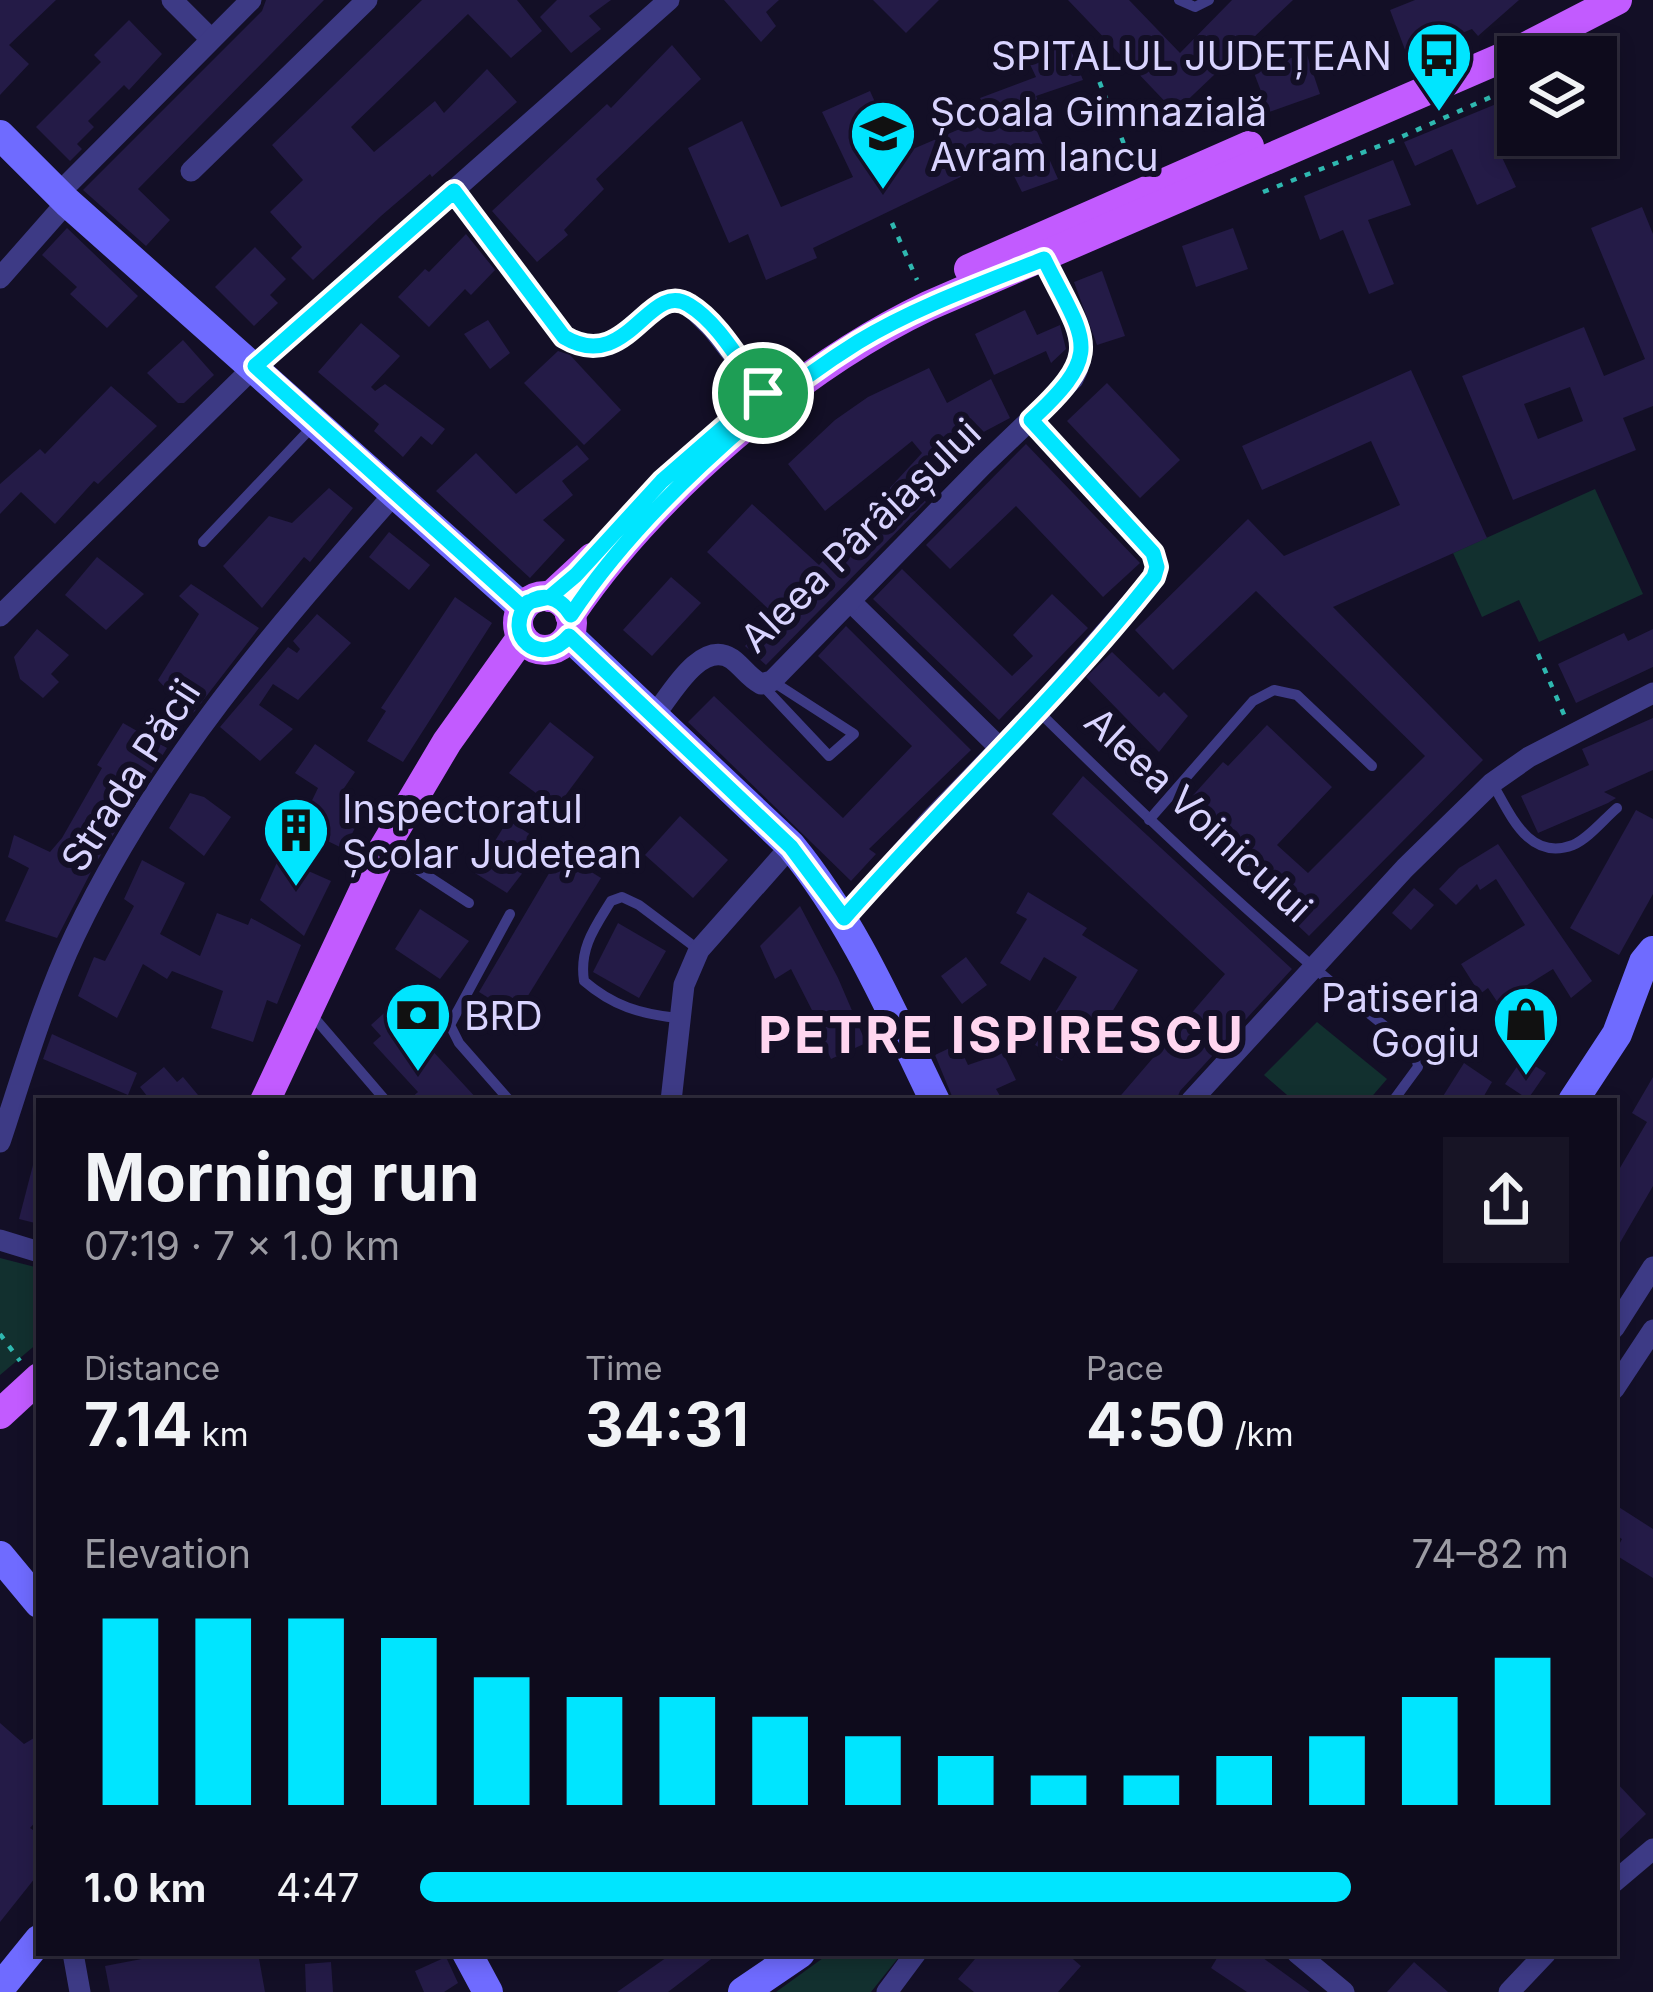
<!DOCTYPE html>
<meta charset="utf-8">
<style>
:root{--surface:#0e0b1c;--page:#171425;--text:#f1f3f6;--muted:#9b9ba3;--line:#2e2b3b;--accent:#00e5ff}
body{margin:0;font-family:Inter,sans-serif;background:var(--page);color:var(--text);height:100vh;display:flex;flex-direction:column;font-size:45px;white-space:nowrap}
*{box-sizing:border-box;margin:0}
p{font-size:39px;color:var(--muted)}
.icon{flex:none;width:66px;height:66px;fill:none;stroke:currentColor;stroke-width:2;stroke-linecap:round;stroke-linejoin:round}
.map{position:relative;flex:1;overflow:hidden}
.drawer{position:absolute;left:36px;top:1098px;width:1581px;height:858px;display:flex;flex-direction:column;background:var(--surface);border-radius:0px;box-shadow:0 6px 18px #0003,0 0 0 3px var(--line)}
.drawer>*{flex:none}
.fabs{position:absolute;left:1497px;top:36px;display:grid;gap:24px}
.fabs a{display:grid;place-items:center;width:120px;height:120px;border-radius:0px;background:var(--surface);box-shadow:0 6px 18px #0003,0 0 0 3px var(--line);font-size:60px}
.pin{position:absolute;display:grid;place-items:center;width:102px;height:102px;color:#fff;margin:-51px;border:6px solid #fff;border-radius:50%;box-shadow:0 3px 12px #0007}
.round{display:grid;place-items:center;flex:none;width:126px;height:126px;border-radius:0px;background:var(--page)}
.overview{display:flex;align-items:center;justify-content:space-between;height:204px;padding:0 48px}
h1{font-size:66px;font-weight:700;line-height:90px}
.figures{display:grid;grid-template-columns:repeat(3,1fr);gap:18px;height:204px;padding:12px 48px}
.figures div{display:grid;align-content:center}
.figures b{font-size:60px;font-weight:700}
.figures small{font-size:33px;font-weight:400}
.figures p{font-size:33px}
.chart{height:336px;padding:24px 48px}
.chart p{display:flex;justify-content:space-between}
.chart svg{width:100%;height:216px;margin-top:12px;stroke:var(--accent);stroke-width:6}
ul{padding:0 48px;list-style:none;font-size:39px}
li{display:grid;grid-template-columns:192px 144px 1fr;align-items:center;height:90px}
li i{height:30px;border-radius:15px;background:var(--accent)}
.map>svg:first-child{display:block}
.green{fill:#12302f}
.building{fill:#241b47;fill-rule:evenodd}
.lines{fill:none;stroke-linecap:round;stroke-linejoin:round}
.path{stroke:#2fb8b0;stroke-width:4.5;stroke-dasharray:6 9;stroke-linecap:butt}
.lane{stroke:#3d3a85;stroke-width:10}
.street{stroke:#3d3a85;stroke-width:21}
.secondary{stroke:#6f6bff;stroke-width:30}
.primary{stroke:#c25bff;stroke-width:30}
.route-casing{stroke:#fff;stroke-width:24}
.route{stroke:#00e5ff;stroke-width:15}
.labels{text-anchor:middle;dominant-baseline:central;stroke-width:12;stroke-linejoin:round;paint-order:stroke}
.poi-label{font-size:39px;fill:#d9d4ff;stroke:#130f26;text-anchor:start}
.street-label{font-size:39px;fill:#d9d4ff;stroke:#130f26}
.district-label{font-size:51px;font-weight:bold;letter-spacing:3px;fill:#ffd6f0;stroke:#130f26}
</style>
<div class="map">
<svg width="1653" height="1992" viewBox="0 0 1653 1992">
<rect width="100%" height="100%" fill="#130f26"/>
<g class="green">
<path d="M 1595,489 L 1643,594 L 1539,642 L 1519,600 L 1482,617 L 1453,553 Z"/>
<path d="M 1317,1022 L 1387,1079 L 1368,1101 L 1294,1101 L 1264,1075 Z"/>
<path d="M 0,1258 L 39,1268 L 39,1342 L 0,1375 Z"/>
<path d="M 830,1953 L 902,1953 L 871,1992 L 776,1992 Z"/>
</g>
<g class="building">
<path d="M 0,0 L 56,0 L 9,45 L 29,64 L 0,95 Z"/>
<path d="M 266,0 L 324,0 L 138,189 L 170,220 L 146,246 L 83,190 L 262,11 Z"/>
<path d="M 422,0 L 517,0 L 542,31 L 511,58 L 468,14 L 351,127 L 374,152 L 435,101 L 444,113 L 487,69 L 517,102 L 432,177 L 430,174 L 381,216 L 313,280 L 291,258 L 302,247 L 270,212 L 303,180 L 272,145 Z"/>
<path d="M 557,0 L 611,0 L 589,16 L 601,29 L 571,53 L 540,17 Z"/>
<path d="M 724,0 L 779,0 L 766,12 L 776,26 L 761,42 Z"/>
<path d="M 873,0 L 939,0 L 906,33 Z"/>
<path d="M 1068,0 L 1129,0 L 1180,53 L 1232,0 L 1293,0 L 1175,112 Z"/>
<path d="M 1415,0 L 1519,0 L 1478,36 L 1472,29 L 1407,55 L 1390,10 Z"/>
<path d="M 129,20 L 162,54 L 129,90 L 124,85 L 88,121 L 94,127 L 77,144 L 82,149 L 70,161 L 36,127 L 101,62 L 94,55 Z"/>
<path d="M 1067,41 L 1083,80 L 1036,96 L 1044,116 L 1032,120 L 1058,179 L 1022,192 L 1004,156 L 813,248 L 817,258 L 766,280 L 748,234 L 729,243 L 688,148 L 742,121 L 781,207 L 853,177 L 822,112 L 870,91 L 899,155 L 990,116 L 980,98 L 1036,77 L 1027,58 Z"/>
<path d="M 672,45 L 701,79 L 596,179 L 604,189 L 564,230 L 568,235 L 537,262 L 492,211 L 607,104 L 611,108 Z"/>
<path d="M 1306,52 L 1320,94 L 1269,112 L 1254,73 Z"/>
<path d="M 1518,95 L 1518,142 L 1498,149 L 1516,187 L 1477,205 L 1452,149 L 1415,166 L 1404,142 Z"/>
<path d="M 1393,160 L 1411,205 L 1368,220 L 1394,284 L 1369,294 L 1343,230 L 1320,240 L 1304,196 Z"/>
<path d="M 1642,207 L 1653,234 L 1653,406 L 1623,418 L 1636,450 L 1513,500 L 1462,376 L 1584,327 L 1604,376 L 1645,359 L 1591,228 ZM 1570,387 L 1583,421 L 1538,439 L 1524,404 Z"/>
<path d="M 67,228 L 138,296 L 107,328 L 70,294 L 77,287 L 42,255 Z"/>
<path d="M 1233,228 L 1248,269 L 1196,287 L 1182,246 Z"/>
<path d="M 466,234 L 495,270 L 471,295 L 465,289 L 429,327 L 398,297 L 425,269 L 429,272 Z"/>
<path d="M 255,247 L 286,279 L 270,295 L 278,303 L 254,326 L 215,287 Z"/>
<path d="M 1102,271 L 1125,336 L 1097,345 L 1074,282 Z"/>
<path d="M 1025,310 L 1037,335 L 1060,325 L 1066,349 L 1051,363 L 1046,351 L 994,375 L 975,334 Z"/>
<path d="M 488,320 L 510,353 L 490,369 L 464,334 Z"/>
<path d="M 361,323 L 400,356 L 371,387 L 375,391 L 385,384 L 445,429 L 432,445 L 421,436 L 403,457 L 374,431 L 379,424 L 318,372 Z"/>
<path d="M 183,340 L 214,375 L 184,403 L 178,403 L 147,373 Z"/>
<path d="M 558,351 L 570,355 L 621,410 L 584,445 L 524,383 Z"/>
<path d="M 929,368 L 947,403 L 991,379 L 1010,418 L 976,436 L 973,430 L 909,486 L 926,502 L 766,665 L 745,646 L 774,614 L 707,552 L 752,504 L 819,565 L 922,453 L 912,441 L 825,511 L 788,464 L 835,420 L 868,397 Z"/>
<path d="M 1411,370 L 1487,538 L 1333,607 L 1483,760 L 1309,936 L 1178,812 L 1223,762 L 1228,766 L 1267,725 L 1332,787 L 1277,845 L 1308,873 L 1425,756 L 1256,591 L 1173,670 L 1135,630 L 1248,519 L 1284,556 L 1400,505 L 1371,441 L 1262,490 L 1242,446 Z"/>
<path d="M 1107,383 L 1180,460 L 1140,498 L 1067,421 Z"/>
<path d="M 111,386 L 157,426 L 98,484 L 94,481 L 55,524 L 21,492 L 0,514 L 0,484 L 40,449 L 45,454 Z"/>
<path d="M 1026,444 L 1140,563 L 1103,597 L 1016,506 L 950,569 L 926,545 Z"/>
<path d="M 577,445 L 589,459 L 562,481 L 573,495 L 543,520 L 565,540 L 530,578 L 436,491 L 476,453 L 516,494 Z"/>
<path d="M 329,488 L 353,508 L 310,562 L 304,557 L 262,608 L 223,566 L 269,516 L 292,523 Z"/>
<path d="M 389,532 L 430,565 L 409,590 L 369,557 Z"/>
<path d="M 97,557 L 144,594 L 106,630 L 65,595 Z"/>
<path d="M 902,569 L 1012,676 L 1033,656 L 1013,635 L 1052,594 L 1088,628 L 999,720 L 873,599 Z"/>
<path d="M 671,577 L 701,603 L 652,656 L 623,630 Z"/>
<path d="M 191,584 L 259,628 L 191,716 L 158,680 L 199,614 L 179,596 Z"/>
<path d="M 455,597 L 492,623 L 403,762 L 367,741 L 386,711 L 381,708 Z"/>
<path d="M 317,614 L 351,643 L 298,700 L 273,684 L 259,705 L 293,729 L 260,761 L 220,727 L 288,647 L 297,653 L 300,649 L 293,641 Z"/>
<path d="M 846,626 L 971,750 L 869,849 L 876,854 L 851,881 L 688,722 L 714,696 L 843,818 L 912,746 L 818,656 Z"/>
<path d="M 37,629 L 69,655 L 51,674 L 59,682 L 43,698 L 20,679 L 14,657 Z"/>
<path d="M 1653,629 L 1653,667 L 1576,703 L 1558,664 L 1624,633 L 1628,641 Z"/>
<path d="M 1112,652 L 1159,697 L 1164,692 L 1188,716 L 1159,752 L 1086,677 Z"/>
<path d="M 1653,718 L 1653,770 L 1604,792 L 1616,798 L 1608,803 L 1538,833 L 1521,796 L 1589,765 L 1582,749 Z"/>
<path d="M 550,722 L 594,757 L 556,808 L 509,773 Z"/>
<path d="M 123,723 L 167,748 L 94,866 L 57,938 L 5,921 L 29,868 L 8,857 L 14,835 L 50,852 L 62,838 L 102,768 L 97,765 Z"/>
<path d="M 315,744 L 355,772 L 340,794 L 366,807 L 344,849 L 307,831 L 314,817 L 306,813 L 318,788 L 295,773 Z"/>
<path d="M 1083,776 L 1292,969 L 1180,1091 L 1176,1101 L 1116,1101 L 1225,974 L 1052,814 Z"/>
<path d="M 190,793 L 204,797 L 231,817 L 204,856 L 169,828 Z"/>
<path d="M 1636,810 L 1653,819 L 1653,894 L 1619,955 L 1570,928 Z"/>
<path d="M 680,816 L 728,860 L 693,898 L 645,855 Z"/>
<path d="M 508,820 L 545,844 L 507,893 L 475,873 Z"/>
<path d="M 1498,844 L 1592,981 L 1571,998 L 1553,969 L 1498,1003 L 1488,988 L 1480,994 L 1461,964 L 1525,925 L 1496,879 L 1480,890 L 1477,884 L 1456,905 L 1439,889 L 1459,868 Z"/>
<path d="M 561,853 L 601,878 L 516,1015 L 479,992 Z"/>
<path d="M 279,858 L 331,881 L 304,936 L 260,900 Z"/>
<path d="M 142,860 L 185,883 L 160,934 L 200,956 L 217,913 L 248,925 L 251,918 L 301,945 L 277,1004 L 267,1000 L 253,1042 L 211,1028 L 223,991 L 172,971 L 167,979 L 143,964 L 117,1018 L 78,996 L 94,957 L 105,961 L 134,906 L 124,899 Z"/>
<path d="M 1414,888 L 1434,905 L 1411,930 L 1392,913 Z"/>
<path d="M 1028,892 L 1087,928 L 1082,935 L 1138,970 L 1094,1041 L 1080,1032 L 1062,1061 L 1035,1045 L 1077,977 L 1044,957 L 1030,981 L 1000,963 L 1027,919 L 1016,913 Z"/>
<path d="M 800,906 L 838,978 L 866,1043 L 831,1059 L 813,1021 L 817,1020 L 791,969 L 775,979 L 760,946 Z"/>
<path d="M 420,909 L 469,941 L 440,979 L 395,949 Z"/>
<path d="M 618,923 L 666,951 L 639,998 L 593,972 Z"/>
<path d="M 966,957 L 987,985 L 962,1004 L 941,976 Z"/>
<path d="M 405,994 L 441,1032 L 427,1045 L 479,1101 L 408,1101 L 418,1092 L 373,1043 L 381,1036 L 371,1025 Z"/>
<path d="M 52,1034 L 137,1073 L 128,1095 L 43,1059 Z"/>
<path d="M 958,1044 L 968,1065 L 1003,1053 L 1016,1080 L 996,1089 L 1003,1101 L 954,1101 L 935,1055 Z"/>
<path d="M 1523,1058 L 1546,1073 L 1528,1099 L 1505,1084 Z"/>
<path d="M 1464,1063 L 1492,1082 L 1481,1101 L 1440,1101 Z"/>
<path d="M 164,1067 L 177,1082 L 183,1077 L 203,1101 L 151,1101 L 140,1087 Z"/>
<path d="M 1653,1077 L 1653,1186 L 1614,1253 L 1614,1178 L 1647,1122 L 1632,1113 Z"/>
<path d="M 33,1165 L 39,1165 L 39,1224 L 19,1219 Z"/>
<path d="M 1614,1504 L 1653,1529 L 1653,1578 L 1614,1554 L 1622,1539 L 1614,1534 Z"/>
<path d="M 0,1723 L 24,1744 L 39,1735 L 39,1818 L 30,1828 L 39,1834 L 39,1873 L 0,1922 Z"/>
<path d="M 1614,1780 L 1646,1814 L 1614,1845 Z"/>
<path d="M 173,1953 L 258,1953 L 265,1992 L 110,1992 L 105,1966 Z"/>
<path d="M 673,1953 L 719,1953 L 668,1992 L 617,1992 Z"/>
<path d="M 980,1953 L 1066,1953 L 1081,1966 L 1058,1992 L 974,1992 L 958,1979 Z"/>
<path d="M 1220,1953 L 1256,1953 L 1310,1992 L 1247,1992 L 1211,1968 Z"/>
<path d="M 446,1957 L 458,1983 L 444,1992 L 424,1992 L 415,1971 Z"/>
<path d="M 331,1962 L 333,1992 L 306,1992 L 305,1964 Z"/>
<path d="M 1414,1962 L 1448,1992 L 1387,1992 Z"/>
</g>
<g class="lines">
<g class="path">
<path d="M 1083,40 L 1133,167"/>
<path d="M 1580,57 L 1620,39"/>
<path d="M 1263,192 L 1392,141 L 1518,85"/>
<path d="M 892,223 L 917,280"/>
<path d="M 1538,654 L 1565,717"/>
<path d="M 0,1334 L 20,1361"/>
</g>
<g class="lane">
<path d="M 1179,0 L 1195,7 L 1209,0"/>
<path d="M 203,542 L 312,427"/>
<path d="M 763,686 L 829,756 L 854,734 L 772,681"/>
<path d="M 1037,710 C 1159,830 1281,946 1415,1050 L 1418,1067 L 1393,1101"/>
<path d="M 1492,783 C 1510,813 1528,862 1573,845 C 1588,839 1604,819 1617,808"/>
<path d="M 1149,820 L 1253,701 L 1274,690 L 1297,695 L 1372,766"/>
<path d="M 397,856 L 469,903"/>
<path d="M 510,914 L 450,1025 L 459,1043 L 510,1101"/>
<path d="M 678,1018 C 640,1014 613,1006 584,981 C 579,948 595,927 611,901 L 622,897 L 639,905 L 699,950"/>
<path d="M 318,1022 L 386,1101"/>
</g>
<g class="street">
<path d="M 172,0 L 211,39"/>
<path d="M 191,171 L 367,0"/>
<path d="M 454,191 L 564,337 C 627,373 636,291 687,303 L 713,329 L 763,393"/>
<path d="M 59,193 L 251,0"/>
<path d="M 0,278 L 67,202"/>
<path d="M 852,603 L 1000,748"/>
<path d="M 0,616 L 255,366 L 669,0"/>
<path d="M 654,716 C 670,696 701,638 732,659 C 743,667 748,677 761,684 L 772,681 L 982,466 L 1073,379 C 1096,340 1062,295 1044,259"/>
<path d="M 844,918 L 932,818 L 1037,710 L 1154,577 L 1157,567 L 1153,553 L 1031,420"/>
<path d="M 671,1101 L 684,985 L 699,950 L 791,846"/>
<path d="M 1191,1101 L 1405,868 L 1492,783 L 1529,757 L 1653,693"/>
<path d="M 0,1142 C 23,1073 44,1000 75,935 C 155,767 274,630 396,492"/>
<path d="M 0,1240 L 39,1252"/>
<path d="M 1614,1328 L 1653,1267"/>
<path d="M 1614,1389 L 1653,1330"/>
<path d="M 1614,1882 L 1653,1849"/>
<path d="M 73,1953 L 80,1992"/>
<path d="M 1297,1953 L 1344,1992"/>
<path d="M 887,1992 L 916,1953"/>
<path d="M 1509,1992 L 1546,1953"/>
</g>
<g class="secondary">
<path d="M 0,135 L 67,202 L 523,608"/>
<path d="M 569,636 L 791,846 C 854,923 892,1013 935,1101"/>
<path d="M 1573,1101 L 1617,1034 L 1644,962 L 1653,951"/>
<path d="M 0,1556 L 39,1603"/>
<path d="M 467,1953 L 488,1992"/>
<path d="M 0,1988 L 39,1940"/>
<path d="M 743,1992 L 800,1953"/>
</g>
<g class="primary">
<path d="M 969,269 L 1249,146"/>
<circle cx="545" cy="623" r="27"/>
<path d="M 550,597 L 592,558"/>
<path d="M 570,615 C 651,495 798,368 928,306 L 1520,50 L 1617,0"/>
<path d="M 265,1101 L 384,848 L 447,742 L 522,637"/>
<path d="M 0,1414 L 39,1378"/>
</g>
</g>
<g class="lines">
<defs>
<path id="route" d="M 763,393 L 662,481 L 576,575 L 550,597 L 528,602 C 501,636 541,669 569,636 L 791,847 L 844,918 C 945,803 1059,697 1154,577 L 1157,567 L 1153,553 L 1031,420 C 1106,351 1085,342 1044,259 C 981,284 916,307 858,342 C 757,405 636,516 571,615 C 559,595 539,591 523,608 L 255,366 L 454,191 L 564,337 C 628,375 649,279 689,305 C 719,323 741,365 763,393"/>
</defs>
<use href="#route" class="route-casing"/>
<use href="#route" class="route"/>
</g>
<defs>
<symbol id="bus-pin" viewBox="-11 -11 22 30"><path d="M0 17L-7.5 6A9.5 9.5 0 1 1 7.5 6Z" fill="#00e5ff" stroke="#130f26"/><path d="M-5-6H5V4H4V6H2V4H-2V6H-4V4H-5ZM-3.5-4V0h7V-4ZM-3.5 1.2v1.5H-2V1.2ZM2 1.2v1.5H3.5V1.2Z" fill="#111"/></symbol>
<symbol id="school-pin" viewBox="-11 -11 22 30"><path d="M0 17L-7.5 6A9.5 9.5 0 1 1 7.5 6Z" fill="#00e5ff" stroke="#130f26"/><path d="M0-5L7-2L0 1L-7-2ZM-4 1L0 2.5L4 1V4Q0 6-4 4Z" fill="#111"/></symbol>
<symbol id="building-pin" viewBox="-11 -11 22 30"><path d="M0 17L-7.5 6A9.5 9.5 0 1 1 7.5 6Z" fill="#00e5ff" stroke="#130f26"/><path d="M-4-6H4V6H1V3H-1V6H-4ZM-2.5-4.3h1.7v1.8h-1.7ZM.8-4.3h1.7v1.8H.8ZM-2.5-1h1.7V.8h-1.7ZM.8-1h1.7V.8H.8Z" fill="#111"/></symbol>
<symbol id="bank-pin" viewBox="-11 -11 22 30"><path d="M0 17L-7.5 6A9.5 9.5 0 1 1 7.5 6Z" fill="#00e5ff" stroke="#130f26"/><path d="M-6-4H6V4H-6ZM0-2.3a2.3 2.3 0 1 0 0 4.6a2.3 2.3 0 1 0 0-4.6Z" fill="#111"/></symbol>
<symbol id="shop-pin" viewBox="-11 -11 22 30"><path d="M0 17L-7.5 6A9.5 9.5 0 1 1 7.5 6Z" fill="#00e5ff" stroke="#130f26"/><path d="M-5-2.5h2.3a2.7 3.5 0 0 1 5.4 0H5L5.5 6h-11ZM-1.5-2.5h3a1.5 2.3 0 0 0-3 0Z" fill="#111"/></symbol>
</defs>
<g fill-rule="evenodd">
<use href="#bus-pin" x="1401" y="17" width="76" height="104"/>
<use href="#school-pin" x="845" y="95" width="76" height="104"/>
<use href="#building-pin" x="258" y="792" width="76" height="104"/>
<use href="#bank-pin" x="380" y="977" width="76" height="104"/>
<use href="#shop-pin" x="1488" y="981" width="76" height="104"/>
</g>
<g class="labels">
<g class="poi-label">
<text x="1392" y="55" text-anchor="end">SPITALUL JUDEȚEAN</text>
<text x="930" y="111">Școala Gimnazială<tspan x="930" dy="45">Avram Iancu</tspan></text>
<text x="342" y="808">Inspectoratul<tspan x="342" dy="45">Școlar Județean</tspan></text>
<text x="1480" y="997" text-anchor="end">Patiseria<tspan x="1480" dy="45">Gogiu</tspan></text>
<text x="464" y="1015">BRD</text>
</g>
<g class="street-label">
<text transform="translate(860 535) rotate(-44)">Aleea Pârâiașului</text>
<text transform="translate(130 775) rotate(-57)">Strada Păcii</text>
<text transform="translate(1199 814) rotate(43)">Aleea Voinicului</text>
</g>
<g class="district-label">
<text x="1002" y="1034">PETRE ISPIRESCU</text>
</g>
</g>
</svg>
<div class="fabs">
<a><svg class="icon" aria-label="layers" viewBox="0 0 24 24"><path d="M12 4l9 5-9 5-9-5zM3 14l9 5 9-5"/></svg></a>
</div>
<div class="pin" style="left:763px;top:393px;background:#1e9e55"><svg class="icon" aria-label="arrive" viewBox="0 0 24 24"><path d="M6 21V4h12l-3 4 3 4H6"/></svg></div>
<section class="drawer">
<div class="overview"><div><h1>Morning run</h1><p>07:19 · 7 × 1.0 km</p></div><a class="round"><svg class="icon" aria-label="share" viewBox="0 0 24 24"><path d="M12 15V3M7 8l5-5 5 5M5 13v7h14v-7"/></svg></a></div>
<div class="figures">
<div><p>Distance</p><b>7.14<small> km</small></b></div>
<div><p>Time</p><b>34:31</b></div>
<div><p>Pace</p><b>4:50<small> /km</small></b></div>
</div>
<div class="chart"><p><span>Elevation</span>74–82 m</p>
<svg viewBox="0 0 160 44" preserveAspectRatio="none"><path d="M5 44V6M15 44V6M25 44V6M35 44V10M45 44V18M55 44V22M65 44V22M75 44V26M85 44V30M95 44V34M105 44V38M115 44V38M125 44V34M135 44V30M145 44V22M155 44V14"/></svg>
</div>
<ul>
<li><b>1.0 km</b>4:47<i style="width:81%"></i></li>
</ul>
</section>
</div>
